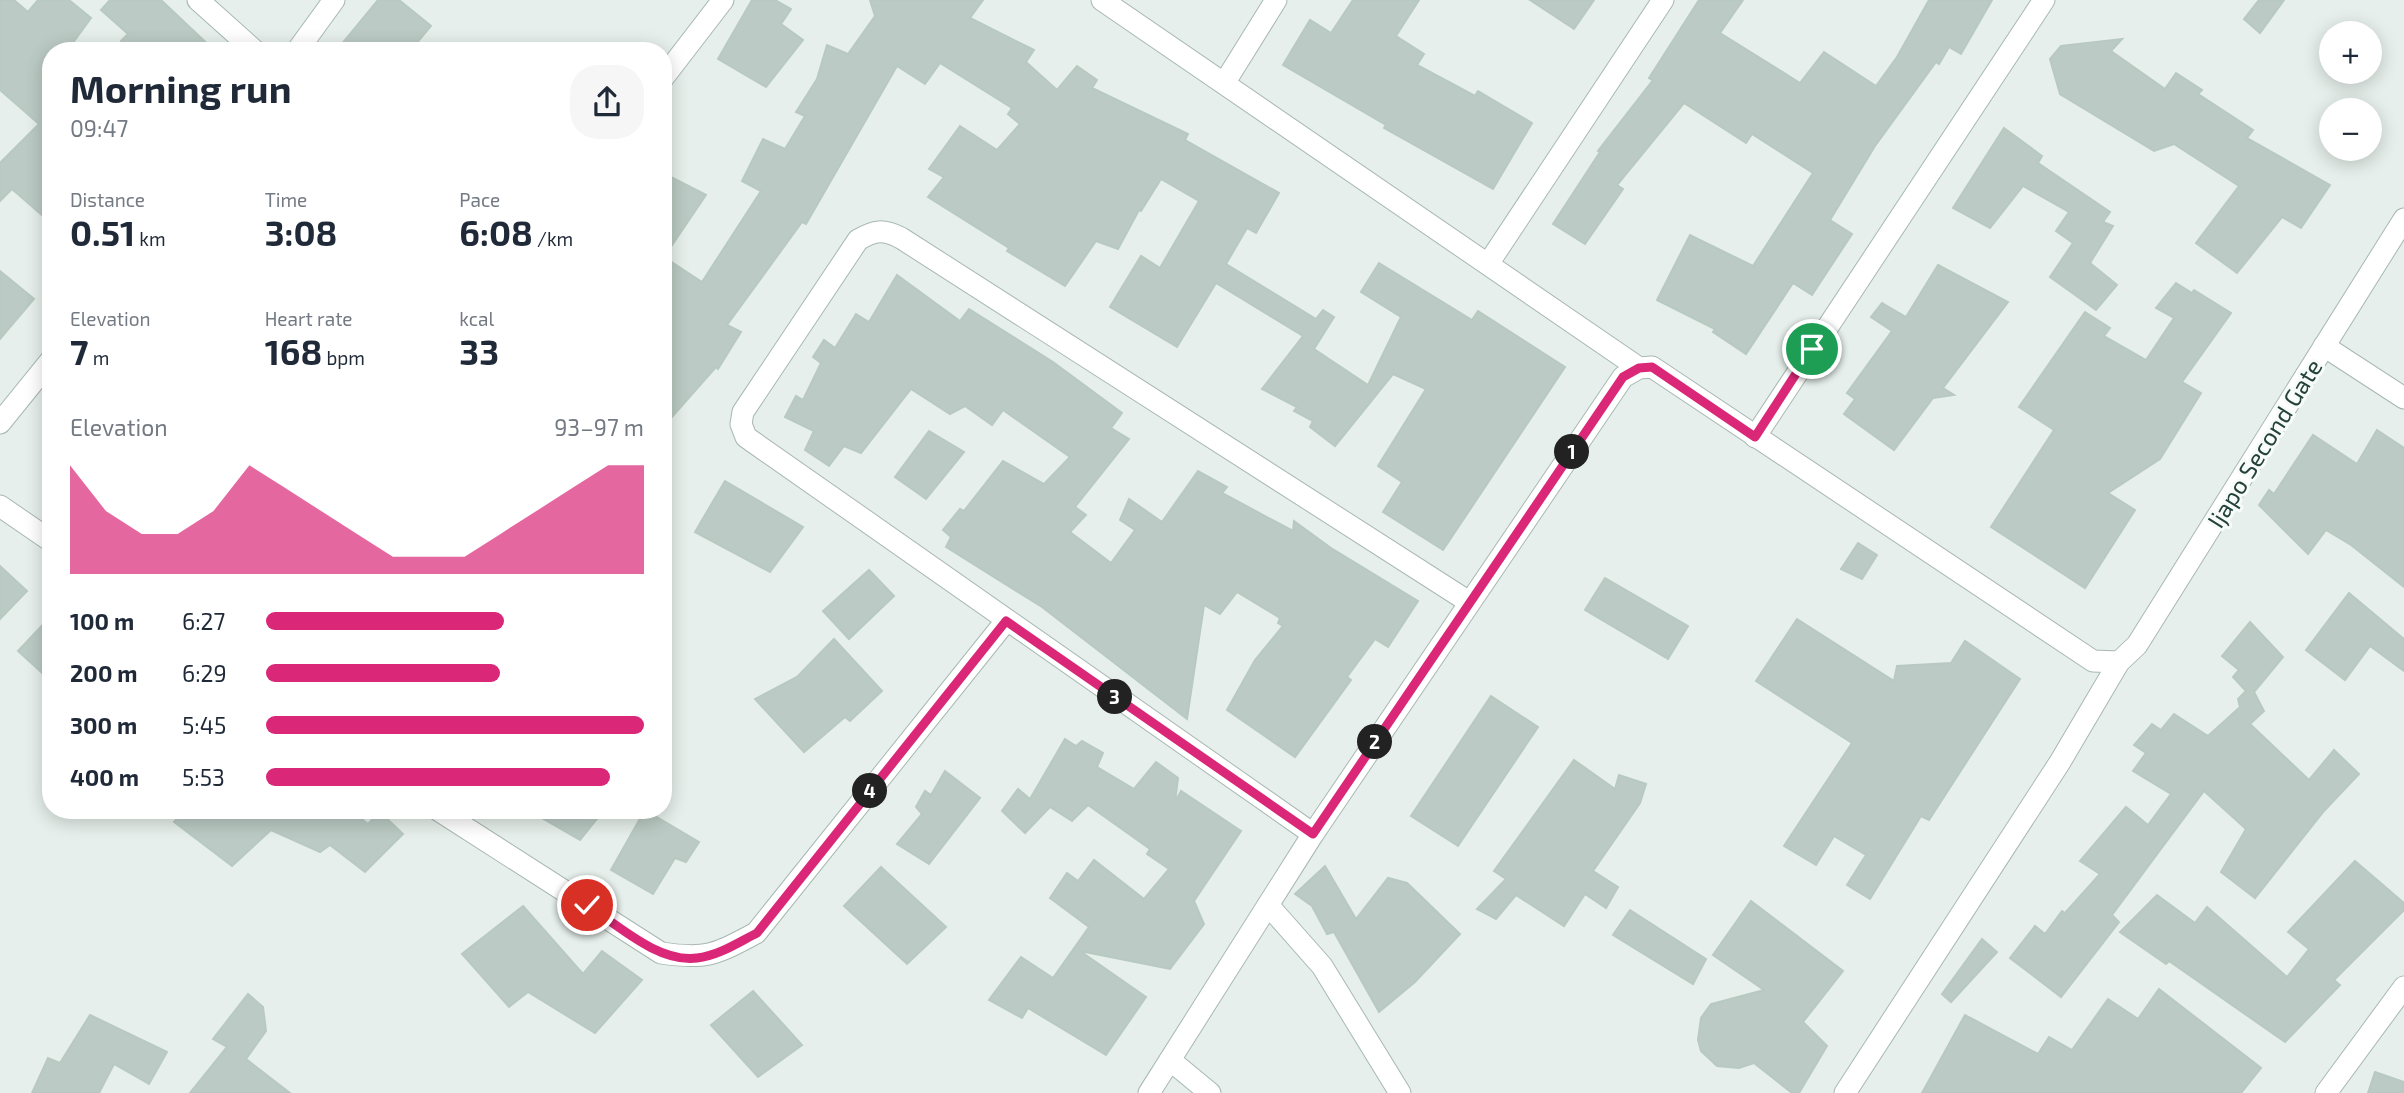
<!DOCTYPE html>
<meta charset="utf-8">
<style>
:root{--surface:#fff;--page:#f6f6f7;--text:#1f2937;--muted:#747a83;--accent:#db2777}
body{margin:0;font-family:"Exo 2",sans-serif;background:var(--page);color:var(--text);height:100vh;display:flex;flex-direction:column;font-size:26px;white-space:nowrap}
*{box-sizing:border-box;margin:0}
p{font-size:23px;color:var(--muted)}
.icon{flex:none;width:38px;height:38px;fill:none;stroke:currentColor;stroke-width:2;stroke-linecap:round;stroke-linejoin:round}
.map{position:relative;flex:1;overflow:hidden}
.sheet{position:absolute;left:42px;top:42px;width:630px;height:777px;display:flex;flex-direction:column;background:var(--surface);border-radius:28px;box-shadow:0 4px 18px #0003}
.sheet>*{flex:none}
.fabs{position:absolute;left:2319px;top:21px;display:grid;gap:14px}
.fabs a{display:grid;place-items:center;width:63px;height:63px;border-radius:50%;background:var(--surface);box-shadow:0 4px 18px #0003;font-size:35px}
.pin{position:absolute;display:grid;place-items:center;width:60px;height:60px;color:#fff;margin:-30px;border:4px solid #fff;border-radius:50%;box-shadow:0 2px 7px #0007}
.km{position:absolute;width:35px;height:35px;margin:-18px;border-radius:50%;background:#222;color:#fff;font-size:19px;line-height:35px;text-align:center}
.round{display:grid;place-items:center;flex:none;width:74px;height:74px;border-radius:28px;background:var(--page)}
.summary{display:flex;align-items:center;justify-content:space-between;height:119px;padding:0 28px}
h1{font-size:38px;font-weight:700;line-height:52px}
.figures{display:grid;grid-template-columns:repeat(3,1fr);gap:10px;height:119px;padding:7px 28px}
.figures div{display:grid;align-content:center}
.figures b{font-size:35px;font-weight:700}
.figures small{font-size:19px;font-weight:400}
.figures p{font-size:19px}
.chart{height:196px;padding:14px 28px}
.chart p{display:flex;justify-content:space-between}
.chart svg{width:100%;height:126px;margin-top:7px;fill:var(--accent);opacity:.7}
ul{padding:0 28px;list-style:none;font-size:23px}
li{display:grid;grid-template-columns:112px 84px 1fr;align-items:center;height:52px}
li i{height:18px;border-radius:9px;background:var(--accent)}
.map>svg:first-child{display:block}
.building{fill:#bbcac4;stroke:#b8c9c2;stroke-width:2}
.lines{fill:none;stroke-linecap:round;stroke-linejoin:round}
.street-casing{stroke:#a8b8b2;stroke-width:23}
.street{stroke:#fff;stroke-width:21}
.route-casing{stroke:#fff;stroke-width:14}
.route{stroke:#db2777;stroke-width:9}
.labels{text-anchor:middle;dominant-baseline:central;stroke-width:6;stroke-linejoin:round;paint-order:stroke}
.street-label{font-size:24px;fill:#24423a;stroke:#f7fbf9}
</style>
<div class="map">
<svg width="2404" height="1093" viewBox="0 0 2404 1093">
<rect width="100%" height="100%" fill="#e6efeb"/>
<g class="building">
<path d="M 0,0 L 14,0 L 28,12 L 38,0 L 69,0 L 91,18 L 67,51 L 51,51 L 51,223 L 12,189 L 0,201 L 0,163 L 39,124 L 0,90 Z"/>
<path d="M 110,0 L 161,0 L 215,51 L 132,51 L 121,41 L 128,34 L 101,10 Z"/>
<path d="M 378,0 L 399,0 L 431,26 L 410,51 L 336,51 Z"/>
<path d="M 752,0 L 775,0 L 791,9 L 781,24 L 803,40 L 766,87 L 718,59 Z"/>
<path d="M 870,0 L 983,0 L 970,18 L 1034,50 L 1026,62 L 1057,90 L 1077,66 L 1097,80 L 1092,88 L 1188,134 L 1185,140 L 1279,193 L 1256,233 L 1247,228 L 1226,264 L 1316,319 L 1323,310 L 1334,317 L 1314,349 L 1368,385 L 1401,317 L 1361,292 L 1379,263 L 1472,320 L 1478,311 L 1565,367 L 1443,550 L 1383,512 L 1402,482 L 1378,466 L 1426,389 L 1393,374 L 1335,446 L 1310,427 L 1313,421 L 1294,411 L 1297,407 L 1262,389 L 1303,336 L 1216,283 L 1177,347 L 1110,307 L 1141,256 L 1160,268 L 1199,201 L 1161,179 L 1141,211 L 1139,210 L 1118,249 L 1096,241 L 1065,286 L 1007,251 L 1009,248 L 928,197 L 944,177 L 929,169 L 960,126 L 997,150 L 1020,124 L 1008,114 L 1012,108 L 940,63 L 925,84 L 897,66 L 806,224 L 802,222 L 727,325 L 741,332 L 718,369 L 716,367 L 663,427 L 663,173 L 706,195 L 664,257 L 702,282 L 761,191 L 742,181 L 763,139 L 785,149 L 805,116 L 796,112 L 817,79 L 827,45 L 848,54 L 875,16 Z"/>
<path d="M 1353,0 L 1419,0 L 1396,36 L 1424,54 L 1417,65 L 1475,96 L 1478,91 L 1532,123 L 1493,189 L 1384,128 L 1386,125 L 1283,65 L 1310,20 L 1331,33 Z"/>
<path d="M 1530,0 L 1594,0 L 1574,29 Z"/>
<path d="M 1699,0 L 1743,0 L 1720,33 L 1800,83 L 1824,52 L 1876,86 L 1897,57 L 1929,0 L 1992,0 L 1961,54 L 1949,47 L 1939,64 L 1936,62 L 1875,146 L 1830,220 L 1852,234 L 1812,295 L 1793,283 L 1746,354 L 1713,332 L 1715,329 L 1657,300 L 1690,235 L 1753,266 L 1813,173 L 1752,134 L 1746,143 L 1684,103 L 1617,185 L 1623,189 L 1585,244 L 1553,224 L 1600,152 L 1598,151 L 1653,80 L 1649,78 Z"/>
<path d="M 2259,0 L 2284,0 L 2260,33 L 2244,19 Z"/>
<path d="M 2122,39 L 2111,51 L 2165,89 L 2176,73 L 2202,90 L 2198,94 L 2253,130 L 2247,138 L 2330,185 L 2301,228 L 2282,217 L 2237,273 L 2196,243 L 2239,186 L 2174,144 L 2154,151 L 2060,94 L 2050,59 L 2061,46 Z"/>
<path d="M 2004,128 L 2042,156 L 2038,163 L 2110,212 L 2103,222 L 2113,226 L 2090,263 L 2117,285 L 2096,310 L 2050,277 L 2073,243 L 2056,231 L 2069,212 L 2023,186 L 1990,228 L 1953,208 Z"/>
<path d="M 1938,265 L 2008,302 L 1943,388 L 1954,395 L 1933,398 L 1894,450 L 1844,414 L 1855,399 L 1847,393 L 1892,331 L 1871,317 L 1882,303 L 1906,317 Z"/>
<path d="M 0,271 L 34,299 L 0,339 Z"/>
<path d="M 897,275 L 960,321 L 969,309 L 1053,362 L 1122,413 L 1111,428 L 1129,439 L 1075,507 L 1086,515 L 1070,532 L 1111,563 L 1135,530 L 1120,520 L 1129,499 L 1162,522 L 1198,471 L 1227,487 L 1222,493 L 1293,531 L 1294,521 L 1331,548 L 1418,601 L 1388,647 L 1375,639 L 1347,677 L 1351,680 L 1295,757 L 1227,710 L 1255,660 L 1283,626 L 1278,623 L 1280,618 L 1237,592 L 1220,614 L 1204,605 L 1187,719 L 1042,607 L 946,547 L 951,537 L 943,530 L 960,509 L 964,511 L 1003,461 L 1044,484 L 1070,457 L 1003,410 L 992,425 L 965,406 L 950,414 L 911,389 L 861,453 L 844,446 L 829,466 L 805,450 L 814,431 L 785,417 L 796,396 L 803,400 L 821,363 L 813,357 L 824,340 L 835,348 L 856,314 L 869,322 Z"/>
<path d="M 2176,283 L 2192,293 L 2194,290 L 2231,313 L 2182,382 L 2201,393 L 2160,459 L 2108,493 L 2135,510 L 2085,588 L 1991,527 L 2054,430 L 2019,407 L 2085,312 L 2110,328 L 2104,336 L 2146,360 L 2174,318 L 2156,308 Z"/>
<path d="M 2377,430 L 2404,448 L 2404,587 L 2351,545 L 2326,530 L 2308,554 L 2259,505 L 2269,490 L 2274,494 L 2313,435 L 2357,464 Z"/>
<path d="M 929,431 L 964,452 L 926,499 L 895,477 Z"/>
<path d="M 725,481 L 803,527 L 770,572 L 695,532 Z"/>
<path d="M 1858,543 L 1877,555 L 1862,579 L 1841,569 Z"/>
<path d="M 0,566 L 27,591 L 0,619 Z"/>
<path d="M 869,570 L 894,596 L 849,639 L 823,611 Z"/>
<path d="M 1605,578 L 1688,626 L 1668,659 L 1585,610 Z"/>
<path d="M 2349,593 L 2404,639 L 2404,671 L 2370,646 L 2345,680 L 2306,650 Z"/>
<path d="M 51,616 L 51,681 L 18,651 Z"/>
<path d="M 1797,619 L 1894,681 L 1897,666 L 1951,663 L 1965,641 L 2020,679 L 1929,820 L 1921,816 L 1870,899 L 1847,885 L 1866,855 L 1834,836 L 1816,865 L 1784,846 L 1852,743 L 1756,681 Z"/>
<path d="M 2250,622 L 2283,657 L 2254,692 L 2264,711 L 2250,724 L 2309,780 L 2334,750 L 2359,774 L 2324,811 L 2255,898 L 2221,872 L 2246,829 L 2204,791 L 2112,915 L 2119,922 L 2061,997 L 2010,958 L 2035,926 L 2045,934 L 2062,911 L 2065,913 L 2100,874 L 2080,861 L 2126,807 L 2148,825 L 2171,794 L 2133,771 L 2146,753 L 2134,745 L 2152,724 L 2161,730 L 2174,714 L 2208,736 L 2240,707 L 2238,699 L 2246,691 L 2233,677 L 2239,670 L 2222,656 Z"/>
<path d="M 834,639 L 882,691 L 850,721 L 845,717 L 804,752 L 755,699 L 797,677 Z"/>
<path d="M 1491,696 L 1538,727 L 1458,846 L 1411,816 Z"/>
<path d="M 1065,739 L 1076,746 L 1082,741 L 1103,753 L 1097,767 L 1134,789 L 1156,762 L 1178,778 L 1175,802 L 1181,791 L 1241,831 L 1194,901 L 1204,924 L 1170,969 L 1080,951 L 1146,997 L 1106,1055 L 1028,1008 L 1022,1018 L 989,1000 L 1021,957 L 1053,978 L 1089,927 L 1050,898 L 1067,873 L 1078,881 L 1094,860 L 1144,899 L 1169,869 L 1147,854 L 1150,849 L 1088,805 L 1072,821 L 1050,807 L 1025,833 L 1002,811 L 1018,789 L 1030,799 Z"/>
<path d="M 1574,760 L 1615,789 L 1619,775 L 1646,784 L 1640,803 L 1593,871 L 1618,887 L 1606,908 L 1585,894 L 1564,926 L 1516,895 L 1496,919 L 1477,909 L 1506,879 L 1494,871 Z"/>
<path d="M 945,771 L 980,798 L 929,864 L 897,844 L 922,814 L 916,807 L 925,791 L 931,795 Z"/>
<path d="M 186,810 L 350,810 L 368,824 L 380,812 L 403,834 L 365,872 L 330,845 L 320,852 L 271,830 L 232,866 L 174,822 Z"/>
<path d="M 528,810 L 604,810 L 580,840 Z"/>
<path d="M 645,810 L 699,842 L 686,862 L 675,858 L 653,894 L 611,870 Z"/>
<path d="M 2355,861 L 2404,903 L 2404,910 L 2334,980 L 2340,985 L 2285,1042 L 2169,961 L 2166,964 L 2120,932 L 2157,895 L 2195,923 L 2207,907 L 2287,977 L 2309,949 L 2288,932 Z"/>
<path d="M 1325,866 L 1356,919 L 1388,878 L 1407,883 L 1460,934 L 1415,982 L 1379,1012 L 1334,932 L 1327,934 L 1312,906 L 1295,894 Z"/>
<path d="M 881,867 L 946,927 L 907,964 L 844,906 Z"/>
<path d="M 1751,901 L 1843,971 L 1803,1022 L 1827,1046 L 1799,1093 L 1792,1093 L 1754,1063 L 1739,1068 L 1717,1066 L 1701,1051 L 1698,1040 L 1701,1018 L 1711,1004 L 1764,990 L 1713,955 Z"/>
<path d="M 523,906 L 583,974 L 602,951 L 642,980 L 595,1033 L 528,992 L 509,1007 L 462,954 Z"/>
<path d="M 1630,910 L 1706,959 L 1693,984 L 1613,935 Z"/>
<path d="M 1982,939 L 1997,952 L 1951,1002 L 1942,994 Z"/>
<path d="M 2159,989 L 2261,1068 L 2241,1093 L 1922,1093 L 1965,1015 L 2038,1054 L 2049,1037 L 2072,1050 L 2108,999 L 2138,1019 Z"/>
<path d="M 753,991 L 802,1045 L 758,1077 L 711,1025 Z"/>
<path d="M 248,994 L 263,1007 L 266,1031 L 246,1059 L 290,1093 L 190,1093 L 227,1047 L 213,1039 Z"/>
<path d="M 90,1015 L 167,1052 L 149,1084 L 114,1064 L 99,1093 L 32,1093 L 48,1058 L 60,1063 Z"/>
<path d="M 2375,1072 L 2404,1082 L 2404,1093 L 2368,1093 Z"/>
</g>
<g class="lines">
<defs>
<g id="street">
<path d="M 198,0 L 255,51"/>
<path d="M 1102,0 L 1639,368"/>
<path d="M 297,51 L 334,0"/>
<path d="M 663,78 L 723,0"/>
<path d="M 1225,82 L 1276,0"/>
<path d="M 1488,264 L 1663,0"/>
<path d="M 2324,346 L 2404,398"/>
<path d="M 0,423 L 51,360"/>
<path d="M 1755,437 L 2044,0"/>
<path d="M 0,506 L 51,541"/>
<path d="M 438,810 L 661,953 C 708,960 716,954 756,933 L 1006,621"/>
<path d="M 1313,834 L 746,437 L 741,424 L 743,412 L 858,240 C 875,230 883,229 901,238 L 1469,602"/>
<path d="M 1268,905 L 1322,966 L 1400,1093"/>
<path d="M 1170,1060 L 1210,1093"/>
<path d="M 1149,1093 L 1313,834 L 1623,377 L 1639,368 L 1652,367 L 2093,661 L 2119,662"/>
<path d="M 1845,1093 L 2060,762 L 2119,662 L 2137,645 L 2404,219"/>
<path d="M 2326,1093 L 2404,987"/>
</g>
</defs>
<use href="#street" class="street-casing"/>
<use href="#street" class="street"/>
</g>
<g class="lines">
<defs>
<path id="route" d="M 587,905 C 618,925 658,963 697,958 C 718,956 739,942 757,933 L 1006,621 L 1313,834 L 1623,377 L 1639,368 L 1652,367 L 1755,437 L 1812,349"/>
</defs>
<use href="#route" class="route-casing"/>
<use href="#route" class="route"/>
</g>
<g class="labels">
<g class="street-label">
<text transform="translate(2264 443) rotate(-58)">Ijapo Second Gate</text>
</g>
</g>
</svg>
<div class="fabs">
<a>+</a>
<a>−</a>
</div>
<div class="pin" style="left:1812px;top:349px;background:#1e9e55"><svg class="icon" aria-label="arrive" viewBox="0 0 24 24"><path d="M6 21V4h12l-3 4 3 4H6"/></svg></div>
<div class="pin" style="left:587px;top:905px;background:#d93025"><svg class="icon" aria-label="check" viewBox="0 0 24 24"><path d="M5 12l5 5 9-10"/></svg></div>
<b class="km" style="left:1572px;top:452px">1</b>
<b class="km" style="left:1375px;top:742px">2</b>
<b class="km" style="left:1115px;top:697px">3</b>
<b class="km" style="left:870px;top:791px">4</b>
<section class="sheet">
<div class="summary"><div><h1>Morning run</h1><p>09:47</p></div><a class="round"><svg class="icon" aria-label="share" viewBox="0 0 24 24"><path d="M12 15V3M7 8l5-5 5 5M5 13v7h14v-7"/></svg></a></div>
<div class="figures">
<div><p>Distance</p><b>0.51<small> km</small></b></div>
<div><p>Time</p><b>3:08</b></div>
<div><p>Pace</p><b>6:08<small> /km</small></b></div>
</div>
<div class="figures">
<div><p>Elevation</p><b>7<small> m</small></b></div>
<div><p>Heart rate</p><b>168<small> bpm</small></b></div>
<div><p>kcal</p><b>33</b></div>
</div>
<div class="chart"><p><span>Elevation</span>93–97 m</p>
<svg viewBox="0 0 160 44" preserveAspectRatio="none"><path d="M0 44V6L10 22L20 30L30 30L40 22L50 6L60 14L70 22L80 30L90 38L100 38L110 38L120 30L130 22L140 14L150 6L160 6V44z"/></svg>
</div>
<ul>
<li><b>100 m</b>6:27<i style="width:63%"></i></li>
<li><b>200 m</b>6:29<i style="width:62%"></i></li>
<li><b>300 m</b>5:45<i style="width:100%"></i></li>
<li><b>400 m</b>5:53<i style="width:91%"></i></li>
</ul>
</section>
</div>
